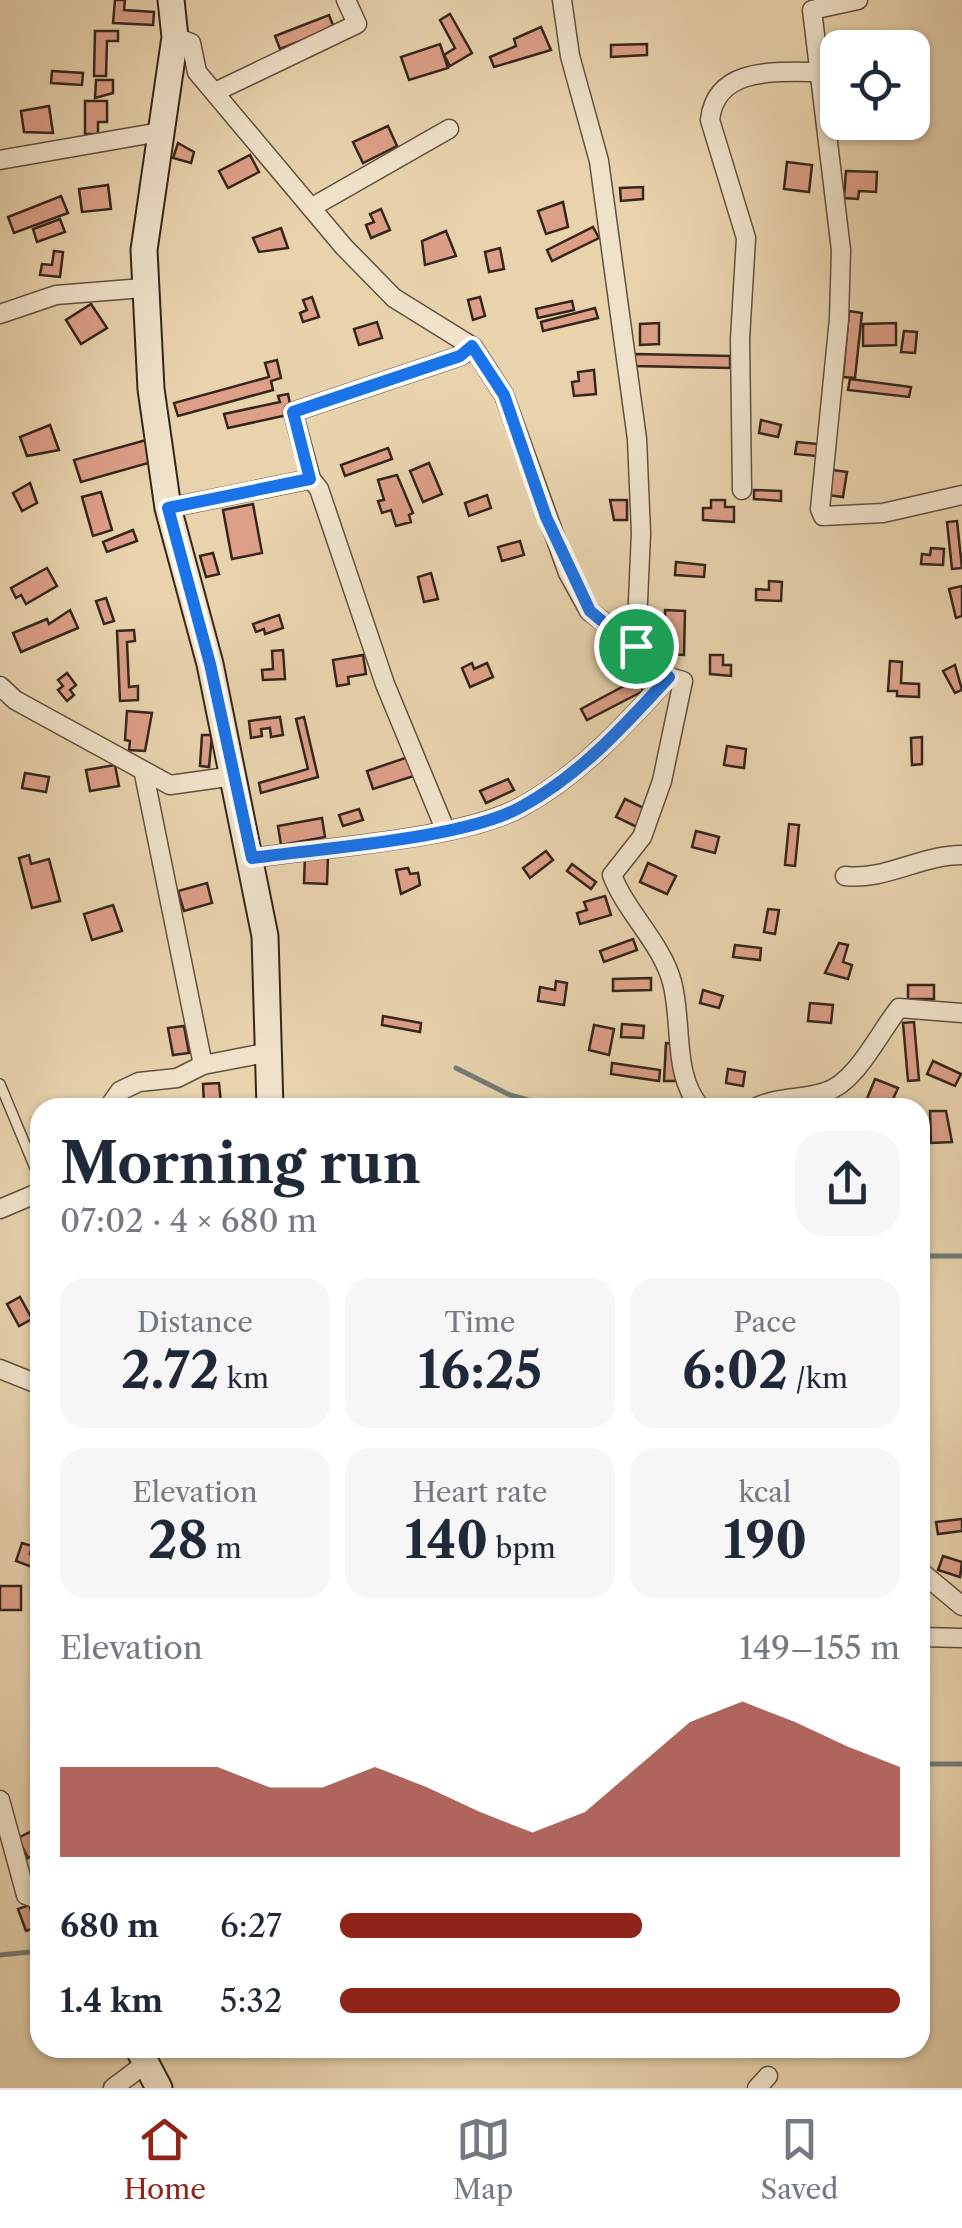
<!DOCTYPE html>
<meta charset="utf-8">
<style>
:root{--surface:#fff;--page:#f6f6f7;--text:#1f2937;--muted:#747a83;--line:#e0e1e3;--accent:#8f2418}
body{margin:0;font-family:"Libre Caslon Text",serif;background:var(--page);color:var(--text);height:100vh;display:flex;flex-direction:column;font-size:38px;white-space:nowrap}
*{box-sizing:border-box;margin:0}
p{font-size:32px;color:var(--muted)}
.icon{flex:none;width:55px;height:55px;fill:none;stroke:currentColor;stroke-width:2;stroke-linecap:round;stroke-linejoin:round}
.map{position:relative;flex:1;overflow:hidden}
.sheet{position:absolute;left:30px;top:1098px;width:900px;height:960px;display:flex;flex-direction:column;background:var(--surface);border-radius:30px;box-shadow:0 2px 8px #0004}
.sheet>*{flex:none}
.buttons{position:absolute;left:820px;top:30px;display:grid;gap:20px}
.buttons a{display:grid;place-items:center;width:110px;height:110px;border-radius:20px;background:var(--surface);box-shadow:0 2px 8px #0004;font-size:50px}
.pin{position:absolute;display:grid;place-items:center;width:85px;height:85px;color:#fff;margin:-42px;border:5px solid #fff;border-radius:50%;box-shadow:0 2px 10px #0007}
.round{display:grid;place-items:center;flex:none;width:105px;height:105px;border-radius:30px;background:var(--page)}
.headline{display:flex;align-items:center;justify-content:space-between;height:170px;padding:0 30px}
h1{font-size:55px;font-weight:700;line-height:75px}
.metrics{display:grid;grid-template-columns:repeat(3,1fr);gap:15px;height:170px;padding:10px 30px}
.metrics div{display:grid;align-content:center;border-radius:25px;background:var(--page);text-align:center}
.metrics b{font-size:50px;font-weight:700}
.metrics small{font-size:28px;font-weight:400}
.metrics p{font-size:28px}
.chart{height:280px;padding:20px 30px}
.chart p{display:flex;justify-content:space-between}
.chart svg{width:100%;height:180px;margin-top:10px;fill:var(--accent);opacity:.7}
ul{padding:0 30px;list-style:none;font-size:32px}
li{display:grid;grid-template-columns:160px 120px 1fr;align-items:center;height:75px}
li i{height:25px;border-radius:12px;background:var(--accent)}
.tabs{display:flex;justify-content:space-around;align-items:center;height:140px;border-top:2px solid var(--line);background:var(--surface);font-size:28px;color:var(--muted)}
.tabs a{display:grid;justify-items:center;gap:5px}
.tabs .current{color:var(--accent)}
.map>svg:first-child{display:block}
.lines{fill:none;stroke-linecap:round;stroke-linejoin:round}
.stream{stroke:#727c78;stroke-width:5}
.building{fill:#dd9f88;stroke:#35261c;stroke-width:2.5}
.lane-casing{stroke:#625140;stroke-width:12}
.street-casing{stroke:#625140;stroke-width:21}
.secondary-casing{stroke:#35261c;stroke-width:29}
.lane{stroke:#f0e2ca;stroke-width:9}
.street{stroke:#f0e2ca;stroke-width:18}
.secondary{stroke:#f0e2ca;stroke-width:25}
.route-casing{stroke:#fff;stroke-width:20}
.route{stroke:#1a73e8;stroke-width:12}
</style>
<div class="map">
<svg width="962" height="2088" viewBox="0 0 962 2088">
<rect width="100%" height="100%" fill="#e8d3ad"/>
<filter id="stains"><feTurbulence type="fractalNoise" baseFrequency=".002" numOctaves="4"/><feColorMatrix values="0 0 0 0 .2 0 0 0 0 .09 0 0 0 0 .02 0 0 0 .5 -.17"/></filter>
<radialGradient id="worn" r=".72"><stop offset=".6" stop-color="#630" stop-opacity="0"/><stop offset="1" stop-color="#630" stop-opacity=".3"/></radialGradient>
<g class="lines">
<g class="stream">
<path d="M 456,1068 L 510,1095 L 557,1108"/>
<path d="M 920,1256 L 962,1256"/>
<path d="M 920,1764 L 962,1764"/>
<path d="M 0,1955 L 40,1951"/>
</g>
</g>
<g class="building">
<path d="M 115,0 L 125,0 L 124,10 L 154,12 L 153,25 L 113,23 Z"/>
<path d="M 450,14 L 472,53 L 450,66 L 444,55 L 455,48 L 440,20 Z"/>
<path d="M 329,15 L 334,28 L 280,49 L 275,36 Z"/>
<path d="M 541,27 L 551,50 L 494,67 L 490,57 L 516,46 L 514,39 Z"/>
<path d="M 95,31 L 118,31 L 118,41 L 107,41 L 106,76 L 94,76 Z"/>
<path d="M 860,34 L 881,36 L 880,48 L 858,48 Z"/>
<path d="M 440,44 L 448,68 L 409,80 L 401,57 Z"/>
<path d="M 647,44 L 647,55 L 611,57 L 611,45 Z"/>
<path d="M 52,71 L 83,73 L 82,85 L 51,83 Z"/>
<path d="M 96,80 L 113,80 L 113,93 L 95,98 Z"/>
<path d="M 85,101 L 107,101 L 107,122 L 98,122 L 98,134 L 85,134 Z"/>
<path d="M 49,106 L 53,133 L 24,132 L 21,111 Z"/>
<path d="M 388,126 L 397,146 L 363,163 L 353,142 Z"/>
<path d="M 178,143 L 194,152 L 191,163 L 173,158 Z"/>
<path d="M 250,155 L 259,172 L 228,188 L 219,171 Z"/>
<path d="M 787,162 L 812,165 L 809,192 L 784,189 Z"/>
<path d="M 846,171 L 877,172 L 876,192 L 859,191 L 858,199 L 844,198 Z"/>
<path d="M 108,185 L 111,209 L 82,212 L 79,189 Z"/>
<path d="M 643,187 L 643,199 L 621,201 L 620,188 Z"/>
<path d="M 61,196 L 68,213 L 14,233 L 8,217 Z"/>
<path d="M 563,202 L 568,227 L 546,234 L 538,211 Z"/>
<path d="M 381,209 L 390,230 L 371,238 L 366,225 L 374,222 L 370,214 Z"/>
<path d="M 60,219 L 65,232 L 37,242 L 33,229 Z"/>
<path d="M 593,227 L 599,238 L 552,261 L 547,250 Z"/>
<path d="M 281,228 L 288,248 L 259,252 L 253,238 Z"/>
<path d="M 446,231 L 456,256 L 425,265 L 422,241 Z"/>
<path d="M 500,248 L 504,269 L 489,272 L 485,252 Z"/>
<path d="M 54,251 L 63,252 L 60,277 L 40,275 L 42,264 L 52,265 Z"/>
<path d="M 312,297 L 319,317 L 303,322 L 300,313 L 307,310 L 303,300 Z"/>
<path d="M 480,297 L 485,316 L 473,320 L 468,300 Z"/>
<path d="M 572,301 L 574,310 L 538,318 L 536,309 Z"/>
<path d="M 91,304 L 107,328 L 81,344 L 66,320 Z"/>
<path d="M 595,308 L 598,318 L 543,331 L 541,322 Z"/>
<path d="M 849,311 L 862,313 L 855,378 L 843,377 Z"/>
<path d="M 377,322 L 382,338 L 359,345 L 354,329 Z"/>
<path d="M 659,323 L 659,344 L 640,345 L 640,324 Z"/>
<path d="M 896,323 L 896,345 L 863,346 L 863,324 Z"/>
<path d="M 904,331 L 917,332 L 915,353 L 901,352 Z"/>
<path d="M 635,354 L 730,356 L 730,368 L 634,366 Z"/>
<path d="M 277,360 L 281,378 L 271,381 L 273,390 L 178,416 L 174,403 L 269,377 L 265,363 Z"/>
<path d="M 594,370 L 596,394 L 574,396 L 572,382 L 579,381 L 578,372 Z"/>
<path d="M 850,379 L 911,387 L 909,397 L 848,390 Z"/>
<path d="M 288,394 L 292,414 L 228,428 L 224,414 L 280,402 L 278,396 Z"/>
<path d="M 761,420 L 781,425 L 778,437 L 759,433 Z"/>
<path d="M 50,425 L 59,450 L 27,456 L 20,437 Z"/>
<path d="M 146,440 L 152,462 L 81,482 L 74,460 Z"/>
<path d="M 797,442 L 818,444 L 816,456 L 795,454 Z"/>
<path d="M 388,448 L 392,459 L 345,476 L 341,465 Z"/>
<path d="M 429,463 L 442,494 L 423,502 L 410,471 Z"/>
<path d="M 833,470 L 847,472 L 843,497 L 828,495 Z"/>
<path d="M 397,475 L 413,513 L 409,515 L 411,522 L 396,526 L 391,510 L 382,513 L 378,501 L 384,500 L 378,480 Z"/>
<path d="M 30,483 L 37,503 L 22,511 L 13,493 Z"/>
<path d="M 754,490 L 781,491 L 781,501 L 754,499 Z"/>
<path d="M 101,492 L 112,530 L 93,536 L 82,497 Z"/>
<path d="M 487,495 L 491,508 L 469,516 L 465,503 Z"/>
<path d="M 610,500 L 627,500 L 627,520 L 614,520 Z"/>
<path d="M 711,500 L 725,500 L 725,507 L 734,507 L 734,522 L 703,520 L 703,508 L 711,508 Z"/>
<path d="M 253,504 L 262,553 L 232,559 L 223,510 Z"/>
<path d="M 957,521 L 962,568 L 952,569 L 947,522 Z"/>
<path d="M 133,530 L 137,541 L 107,552 L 103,542 Z"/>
<path d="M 520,541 L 524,555 L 502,561 L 498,547 Z"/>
<path d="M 931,548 L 944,549 L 943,565 L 921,564 L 922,554 L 930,555 Z"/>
<path d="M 213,553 L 219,574 L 206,577 L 200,556 Z"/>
<path d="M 676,562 L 705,565 L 704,577 L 675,575 Z"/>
<path d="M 47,568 L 57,586 L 26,604 L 21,595 L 16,598 L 11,588 Z"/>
<path d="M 431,573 L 438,599 L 424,602 L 418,577 Z"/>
<path d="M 769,581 L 782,582 L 781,601 L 756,600 L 756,589 L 769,590 Z"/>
<path d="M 962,586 L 962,616 L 956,618 L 949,589 Z"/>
<path d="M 106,598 L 114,621 L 104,624 L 96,601 Z"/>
<path d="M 70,610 L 78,628 L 21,652 L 13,633 L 47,619 L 49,624 Z"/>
<path d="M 665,610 L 685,611 L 684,655 L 666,654 Z"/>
<path d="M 279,615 L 283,628 L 265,634 L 264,629 L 256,632 L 253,624 Z"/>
<path d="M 134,630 L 135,641 L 127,642 L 129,687 L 138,686 L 138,700 L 120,701 L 117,631 Z"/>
<path d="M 283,650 L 285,679 L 263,680 L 262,670 L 273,669 L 272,651 Z"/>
<path d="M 363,655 L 366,674 L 348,677 L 349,684 L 337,686 L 333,660 Z"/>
<path d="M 710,655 L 723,655 L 723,665 L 731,665 L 731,676 L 710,674 Z"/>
<path d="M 890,661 L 902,662 L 901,683 L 919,684 L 919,697 L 897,696 L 897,691 L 888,691 Z"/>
<path d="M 472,663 L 474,669 L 487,663 L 493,677 L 470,687 L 462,668 Z"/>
<path d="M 955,665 L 962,690 L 955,693 L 943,671 Z"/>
<path d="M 67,673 L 76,685 L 70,690 L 74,695 L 67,701 L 58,690 L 63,686 L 58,680 Z"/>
<path d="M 637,679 L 643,691 L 587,720 L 581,709 Z"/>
<path d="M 127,711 L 152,713 L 145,751 L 129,750 L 130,741 L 125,740 Z"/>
<path d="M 280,717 L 283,735 L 271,737 L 270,728 L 261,729 L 262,736 L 251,738 L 249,721 Z"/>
<path d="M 304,717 L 318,777 L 261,793 L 259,783 L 308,769 L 296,719 Z"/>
<path d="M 202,735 L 212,735 L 209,767 L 200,766 Z"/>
<path d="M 922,737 L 922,764 L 912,765 L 911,738 Z"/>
<path d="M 727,746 L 746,749 L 744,768 L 724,765 Z"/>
<path d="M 411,756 L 417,775 L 373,789 L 367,771 Z"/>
<path d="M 115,765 L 119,786 L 90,791 L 86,770 Z"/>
<path d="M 25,773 L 49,777 L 46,792 L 22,788 Z"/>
<path d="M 508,779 L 514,790 L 486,803 L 480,791 Z"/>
<path d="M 625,799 L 646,809 L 637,827 L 616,817 Z"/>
<path d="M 359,809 L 363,820 L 343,826 L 339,815 Z"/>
<path d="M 322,818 L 325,837 L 281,845 L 278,826 Z"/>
<path d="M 789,824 L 799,825 L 795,866 L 785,865 Z"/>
<path d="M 696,831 L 719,837 L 715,853 L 692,847 Z"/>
<path d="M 546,851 L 553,860 L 530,878 L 523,868 Z"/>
<path d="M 29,855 L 31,864 L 49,859 L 60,901 L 32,908 L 19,858 Z"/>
<path d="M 305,855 L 328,856 L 327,884 L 304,883 Z"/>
<path d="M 648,863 L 676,876 L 667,894 L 640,882 Z"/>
<path d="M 572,864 L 596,882 L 591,889 L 567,871 Z"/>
<path d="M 408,868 L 410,874 L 418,873 L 420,885 L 401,894 L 396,870 Z"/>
<path d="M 207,883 L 212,903 L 184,911 L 178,891 Z"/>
<path d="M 605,896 L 611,915 L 580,924 L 577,913 L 587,910 L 584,902 Z"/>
<path d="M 113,905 L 122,931 L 92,940 L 84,914 Z"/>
<path d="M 768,909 L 779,910 L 775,934 L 764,932 Z"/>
<path d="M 633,939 L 637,950 L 604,962 L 600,951 Z"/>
<path d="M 839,943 L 848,945 L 843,962 L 852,965 L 848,979 L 825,973 Z"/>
<path d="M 735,945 L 761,948 L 760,960 L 733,957 Z"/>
<path d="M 651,978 L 651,990 L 613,991 L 613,979 Z"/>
<path d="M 556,981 L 567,983 L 564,1005 L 538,1001 L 540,987 L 555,990 Z"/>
<rect x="908" y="985" width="26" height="14"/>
<path d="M 703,990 L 723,996 L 719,1008 L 700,1003 Z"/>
<path d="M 810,1003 L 833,1005 L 831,1023 L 808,1021 Z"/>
<path d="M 383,1016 L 421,1023 L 420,1032 L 382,1025 Z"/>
<path d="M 914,1022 L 919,1080 L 908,1081 L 903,1023 Z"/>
<path d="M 622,1024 L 644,1026 L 643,1038 L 621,1037 Z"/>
<path d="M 594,1025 L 614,1029 L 609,1055 L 589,1050 Z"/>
<path d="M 184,1026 L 189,1053 L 173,1055 L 168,1028 Z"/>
<path d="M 666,1043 L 678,1044 L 676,1081 L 664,1081 Z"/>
<path d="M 933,1061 L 961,1074 L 955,1086 L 927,1074 Z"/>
<path d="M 612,1063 L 660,1070 L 659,1081 L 611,1074 Z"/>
<path d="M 728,1069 L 745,1072 L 743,1086 L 726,1083 Z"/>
<path d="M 875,1079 L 898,1088 L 889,1108 L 866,1101 Z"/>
<path d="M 219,1083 L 221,1104 L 204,1105 L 203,1084 Z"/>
<path d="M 930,1111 L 946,1111 L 952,1142 L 931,1143 Z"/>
<path d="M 20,1297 L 32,1319 L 19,1326 L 7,1304 Z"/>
<path d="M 962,1519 L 962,1531 L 938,1534 L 936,1522 Z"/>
<path d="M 22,1543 L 32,1546 L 30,1554 L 40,1558 L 40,1570 L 16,1561 Z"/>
<path d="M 943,1556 L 962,1562 L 960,1577 L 938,1570 Z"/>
<rect x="0" y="1586" width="21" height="24"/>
<path d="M 30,1832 L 40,1852 L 28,1858 L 18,1838 Z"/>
<path d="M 29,1905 L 37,1927 L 26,1931 L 18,1909 Z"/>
</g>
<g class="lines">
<defs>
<path id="lane" d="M 0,1084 L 40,1180"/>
<g id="street">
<path d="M 858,0 L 812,10 L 841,250 L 839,319 L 820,509 L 823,516 L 883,513 L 962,495"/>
<path d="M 175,37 L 191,43 L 197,72 L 344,247 L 394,298 L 473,347 L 504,395 L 568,573 L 589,611 L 636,646"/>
<path d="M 215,92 L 357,24 L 346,0"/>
<path d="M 0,160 L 160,132"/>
<path d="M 314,206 L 449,129"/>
<path d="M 0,314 L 56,295 L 143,288"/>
<path d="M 311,479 L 319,489 L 385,684 L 445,829"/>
<path d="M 742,490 L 740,339 L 746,238 L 710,120 C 716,66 776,72 820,72"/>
<path d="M 168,508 L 311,479 L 293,412 L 460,356 L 473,347"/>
<path d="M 669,677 L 683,681 L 662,781 L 642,837 L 612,875 C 626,912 662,944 672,982 C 683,1023 672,1076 701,1108"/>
<path d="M 0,686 L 15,700 L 170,785 L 234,776"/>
<path d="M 144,774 L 203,1065"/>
<path d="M 252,858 C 321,848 463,839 521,807 C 580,775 624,726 669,677 L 636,646 L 641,533 L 637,439 L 599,161 L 570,56 L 562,0"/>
<path d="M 845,876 C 884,881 921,855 962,855"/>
<path d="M 108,1108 L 120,1091 L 139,1082 L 177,1078 L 203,1065 L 270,1052"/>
<path d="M 755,1108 C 778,1096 801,1100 825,1092 C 856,1083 879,1033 899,1008 L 962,1013"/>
<path d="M 0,1209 L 40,1192"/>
<path d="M 0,1369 L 40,1385"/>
<path d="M 920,1571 L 962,1606"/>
<path d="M 920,1637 L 962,1638"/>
<path d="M 0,1800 L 26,1895 L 40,1900"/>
<path d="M 113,2088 L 145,2064"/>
<path d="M 757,2088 L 768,2076"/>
</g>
<g id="secondary">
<path d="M 171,0 L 175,37 L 144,250 L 151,389 L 168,508 L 210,664 L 265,936 L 270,1108"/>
<path d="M 138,2048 L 159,2088"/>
</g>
</defs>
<use href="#lane" class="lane-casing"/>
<use href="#street" class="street-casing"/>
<use href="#secondary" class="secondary-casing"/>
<use href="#lane" class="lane"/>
<use href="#street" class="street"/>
<use href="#secondary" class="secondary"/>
</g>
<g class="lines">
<defs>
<path id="route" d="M 472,346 L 504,395 L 546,517 L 590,611 L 669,677 C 624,726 580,775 521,807 C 464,839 321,848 252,858 L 210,664 L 168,508 L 310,479 L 293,412 L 460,356 Z"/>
</defs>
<use href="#route" class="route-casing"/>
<use href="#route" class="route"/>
</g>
<rect width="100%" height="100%" filter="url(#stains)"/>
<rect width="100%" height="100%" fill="url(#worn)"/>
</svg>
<div class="buttons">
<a><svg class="icon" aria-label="locate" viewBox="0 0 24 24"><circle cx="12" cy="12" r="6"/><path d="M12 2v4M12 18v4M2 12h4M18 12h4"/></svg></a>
</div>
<div class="pin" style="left:636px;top:646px;background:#1e9e55"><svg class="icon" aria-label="arrive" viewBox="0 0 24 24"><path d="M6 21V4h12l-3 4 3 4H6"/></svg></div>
<section class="sheet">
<div class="headline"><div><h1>Morning run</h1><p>07:02 · 4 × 680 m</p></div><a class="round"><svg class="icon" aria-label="share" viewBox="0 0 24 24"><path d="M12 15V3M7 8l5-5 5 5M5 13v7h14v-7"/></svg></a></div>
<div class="metrics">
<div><p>Distance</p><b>2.72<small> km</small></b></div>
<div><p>Time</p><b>16:25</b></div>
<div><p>Pace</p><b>6:02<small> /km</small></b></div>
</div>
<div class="metrics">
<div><p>Elevation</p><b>28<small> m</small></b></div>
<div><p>Heart rate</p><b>140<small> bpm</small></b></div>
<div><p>kcal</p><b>190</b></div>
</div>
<div class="chart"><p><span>Elevation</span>149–155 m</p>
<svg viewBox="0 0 160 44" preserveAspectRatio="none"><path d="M0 44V22L10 22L20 22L30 22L40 27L50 27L60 22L70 27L80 33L90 38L100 33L110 22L120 11L130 6L140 11L150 17L160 22V44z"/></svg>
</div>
<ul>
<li><b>680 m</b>6:27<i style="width:54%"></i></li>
<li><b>1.4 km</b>5:32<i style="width:100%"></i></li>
</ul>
</section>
</div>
<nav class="tabs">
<a class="current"><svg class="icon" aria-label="home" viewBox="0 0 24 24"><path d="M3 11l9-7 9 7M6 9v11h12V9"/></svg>Home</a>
<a><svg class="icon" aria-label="map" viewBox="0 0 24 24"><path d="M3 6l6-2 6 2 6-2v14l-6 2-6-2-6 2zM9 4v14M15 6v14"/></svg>Map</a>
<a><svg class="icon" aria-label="saved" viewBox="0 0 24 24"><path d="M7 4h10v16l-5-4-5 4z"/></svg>Saved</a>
</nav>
